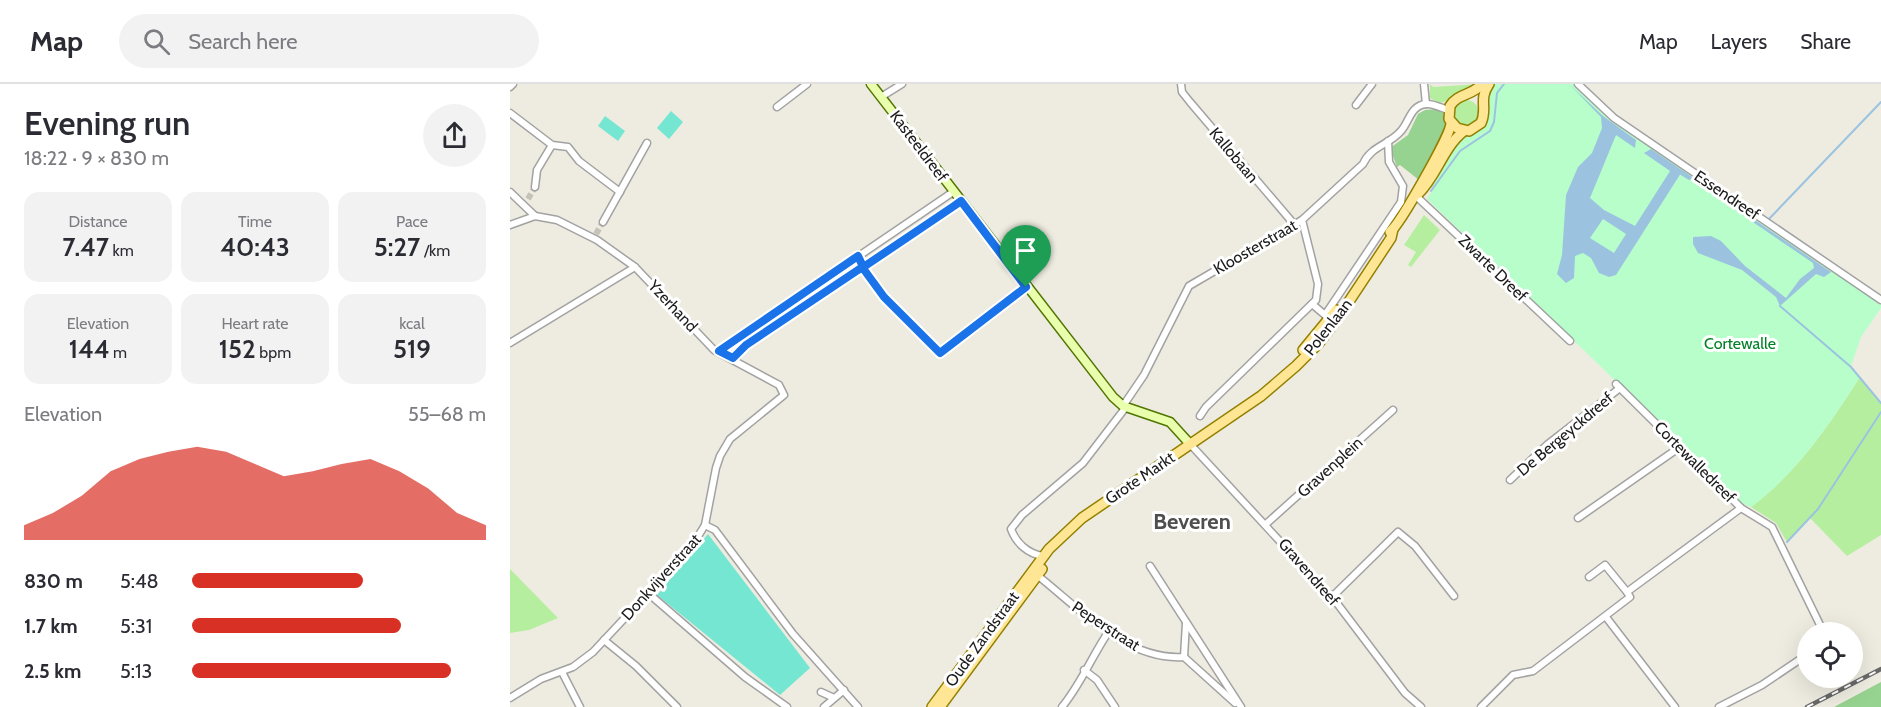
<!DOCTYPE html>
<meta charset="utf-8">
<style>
:root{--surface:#fff;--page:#f2f2f3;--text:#2b2b33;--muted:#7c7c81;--line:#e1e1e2;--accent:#d93025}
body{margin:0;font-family:Cabin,sans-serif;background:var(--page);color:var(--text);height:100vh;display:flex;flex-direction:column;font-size:22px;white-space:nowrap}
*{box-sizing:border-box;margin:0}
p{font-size:20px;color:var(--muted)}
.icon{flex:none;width:33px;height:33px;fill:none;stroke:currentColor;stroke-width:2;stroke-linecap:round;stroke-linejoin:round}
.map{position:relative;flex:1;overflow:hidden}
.drawer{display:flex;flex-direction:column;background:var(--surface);width:510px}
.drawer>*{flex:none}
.controls{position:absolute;left:1287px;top:538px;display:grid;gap:12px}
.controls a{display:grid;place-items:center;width:66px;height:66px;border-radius:50%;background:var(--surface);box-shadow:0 6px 24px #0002;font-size:30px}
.pin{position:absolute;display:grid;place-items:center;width:51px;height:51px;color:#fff;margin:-62px -26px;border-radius:50% 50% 50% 0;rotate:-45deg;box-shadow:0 0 6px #0007}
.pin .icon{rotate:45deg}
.round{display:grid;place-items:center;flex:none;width:63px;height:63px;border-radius:32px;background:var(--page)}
.head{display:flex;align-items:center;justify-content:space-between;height:102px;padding:0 24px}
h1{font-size:33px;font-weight:600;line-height:45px}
.metrics{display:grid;grid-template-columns:repeat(3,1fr);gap:9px;height:102px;padding:6px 24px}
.metrics div{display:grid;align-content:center;border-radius:15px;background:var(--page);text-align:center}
.metrics b{font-size:26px;font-weight:600}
.metrics small{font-size:16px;font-weight:400}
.metrics p{font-size:16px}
.chart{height:168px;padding:12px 24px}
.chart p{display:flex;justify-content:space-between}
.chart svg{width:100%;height:108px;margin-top:6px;fill:var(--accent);opacity:.7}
ul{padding:0 24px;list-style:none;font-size:20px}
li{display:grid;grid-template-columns:96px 72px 1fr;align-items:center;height:45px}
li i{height:15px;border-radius:8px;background:var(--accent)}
header{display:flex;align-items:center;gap:36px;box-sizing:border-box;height:84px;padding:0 30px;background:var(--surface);border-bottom:2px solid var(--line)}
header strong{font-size:28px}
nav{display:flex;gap:33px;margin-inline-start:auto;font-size:21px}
.search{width:420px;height:54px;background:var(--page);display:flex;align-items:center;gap:15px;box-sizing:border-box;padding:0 21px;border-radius:33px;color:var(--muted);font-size:22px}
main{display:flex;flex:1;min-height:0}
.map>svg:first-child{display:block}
.grass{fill:#b6eea0}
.forest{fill:#96d290}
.park{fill:#b7fecb}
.pitch{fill:#75e6d1}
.water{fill:#9bc3e0;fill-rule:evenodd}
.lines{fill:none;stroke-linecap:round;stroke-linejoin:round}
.stream{stroke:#9bc3e0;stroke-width:2}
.street-tunnel{stroke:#c4c2b9;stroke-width:6;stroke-dasharray:6 3;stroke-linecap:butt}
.street-casing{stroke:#a2a2a2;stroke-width:9}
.secondary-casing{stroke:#507500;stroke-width:11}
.primary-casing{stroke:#938000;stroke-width:12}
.street{stroke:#fff;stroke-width:6}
.secondary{stroke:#eaffad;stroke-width:8}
.primary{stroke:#ffe694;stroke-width:9}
.rail-casing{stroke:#696969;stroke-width:4.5}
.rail{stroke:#fff;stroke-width:2;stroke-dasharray:7;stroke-linecap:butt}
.route-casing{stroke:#fff;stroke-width:12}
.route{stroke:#1a73e8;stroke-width:8}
.labels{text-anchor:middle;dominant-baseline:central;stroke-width:6;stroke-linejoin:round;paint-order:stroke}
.street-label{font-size:16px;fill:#1b1b1b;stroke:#fff}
.park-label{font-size:16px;fill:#028126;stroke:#fff}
.district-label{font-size:22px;font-weight:bold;fill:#4e4e4e;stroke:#fff}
</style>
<header>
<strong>Map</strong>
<div class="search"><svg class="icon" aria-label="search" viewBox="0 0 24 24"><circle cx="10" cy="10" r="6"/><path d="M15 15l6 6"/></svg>Search here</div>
<nav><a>Map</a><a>Layers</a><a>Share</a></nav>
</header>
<main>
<section class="drawer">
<div class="head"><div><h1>Evening run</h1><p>18:22 · 9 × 830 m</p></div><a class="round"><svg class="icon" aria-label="share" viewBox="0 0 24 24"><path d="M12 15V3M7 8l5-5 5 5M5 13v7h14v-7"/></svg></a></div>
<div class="metrics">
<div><p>Distance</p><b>7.47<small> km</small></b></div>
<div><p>Time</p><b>40:43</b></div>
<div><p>Pace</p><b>5:27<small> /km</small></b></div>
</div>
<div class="metrics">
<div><p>Elevation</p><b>144<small> m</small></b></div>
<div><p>Heart rate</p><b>152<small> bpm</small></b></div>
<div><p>kcal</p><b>519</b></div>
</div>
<div class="chart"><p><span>Elevation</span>55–68 m</p>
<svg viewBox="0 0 160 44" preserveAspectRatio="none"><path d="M0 44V38L10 33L20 26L30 16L40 11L50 8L60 6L70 8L80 13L90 18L100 16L110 13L120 11L130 16L140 23L150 33L160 38V44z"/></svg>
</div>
<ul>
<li><b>830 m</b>5:48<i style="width:58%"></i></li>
<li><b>1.7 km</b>5:31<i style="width:71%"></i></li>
<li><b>2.5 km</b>5:13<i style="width:88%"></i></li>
</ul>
</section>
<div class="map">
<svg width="1371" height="623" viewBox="0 0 1371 623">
<rect width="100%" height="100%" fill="#eeece0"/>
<g class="grass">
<path d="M 920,0 L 923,3 L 969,0 C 958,5 937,19 928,19 L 920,14 Z"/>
<circle cx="956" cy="29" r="13"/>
<path d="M 914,131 L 930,146 L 901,183 L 898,181 L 906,168 L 894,161 Z"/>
<path d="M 1350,293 L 1371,319 L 1371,451 L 1337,472 L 1300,434 L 1277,458 L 1266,439 L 1241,423 C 1288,388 1319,341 1350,293 Z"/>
<path d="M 0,485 L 48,534 L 19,546 L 0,549 Z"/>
</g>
<g class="forest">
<path d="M 927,25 L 933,29 L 940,45 L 909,96 L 890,81 L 887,83 L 880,64 L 898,51 L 908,30 L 915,26 Z"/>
<path d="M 1371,598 L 1371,623 L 1324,623 Z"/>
</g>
<path class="park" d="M 981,0 L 1065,0 L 1103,36 L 1371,219 L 1371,224 L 1351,253 L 1341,282 L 1350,293 C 1319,341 1288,388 1241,423 L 1233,420 L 917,115 L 923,105 L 920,102 C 931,83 942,54 965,48 L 974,14 Z"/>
<g class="pitch">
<path d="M 161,27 L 173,38 L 159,55 L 147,44 Z"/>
<path d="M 95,32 L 115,47 L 108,57 L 88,42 Z"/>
<path d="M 198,450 L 300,584 L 270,611 L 147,511 Z"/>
</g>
<path class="water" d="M 1059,0 L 1093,32 L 1126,56 L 1125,64 L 1106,51 L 1080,114 L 1094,126 L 1125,142 L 1160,87 L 1134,69 L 1141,65 L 1321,188 L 1314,193 L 1306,190 L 1270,222 L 1266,213 L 1232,186 L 1188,169 L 1183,160 L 1183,153 L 1201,152 L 1211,157 L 1235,182 L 1276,214 L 1290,195 L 1304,184 L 1303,179 L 1171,89 L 1106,191 L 1099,193 L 1089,189 L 1081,174 L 1073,169 L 1065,172 L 1064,194 L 1056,199 L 1047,190 L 1052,171 L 1056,111 L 1068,83 L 1082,69 L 1092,44 L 1091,33 ZM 1093,135 L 1116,150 L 1104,169 L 1080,154 Z"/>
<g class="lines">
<g class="stream">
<path d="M 1171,90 L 1179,95"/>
<path d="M 921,107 L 950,67 L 980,47 L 984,38 L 987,9 L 994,0"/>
<path d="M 1258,136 L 1371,18"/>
<path d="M 1270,222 L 1341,283 L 1371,319"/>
<path d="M 1277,458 L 1308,425 L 1371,328"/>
</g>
<g class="street-tunnel">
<path d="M 18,115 L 25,103"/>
<path d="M 86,150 L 93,138"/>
</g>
<defs>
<g id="street">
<path d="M 671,0 L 672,8 L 680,18 L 783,139"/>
<path d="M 914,0 L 916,20"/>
<path d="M 1068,0 L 1104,34 L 1371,216"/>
<path d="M 0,3 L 3,0"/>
<path d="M 371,13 L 392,0"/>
<path d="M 846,21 L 862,0"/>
<path d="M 267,23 L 297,0"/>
<path d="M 0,29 L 42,61 L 58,63 L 69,77 L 110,108"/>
<path d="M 25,103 L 27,86 L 42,61"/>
<path d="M 0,108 L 25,132"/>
<path d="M 906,112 L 1060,257"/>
<path d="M 93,138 L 137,59"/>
<path d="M 0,141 L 25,132 L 47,136 L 87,156 L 125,183 L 204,266 L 269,301 L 274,311 L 220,355 L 210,372 L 206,384 L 195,441 L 182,462 L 83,568 L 63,583 L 31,595 L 0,614"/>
<path d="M 348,172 L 355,187 L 374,213 L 430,269 L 516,203"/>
<path d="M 802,220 L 815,231 L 891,118 L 893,102 L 879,78 L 878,57"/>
<path d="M 0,259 L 125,183"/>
<path d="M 209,267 L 443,108"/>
<path d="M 223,274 L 236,261 L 451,117"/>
<path d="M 1106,300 L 1231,424 L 1262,443 L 1314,549"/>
<path d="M 613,322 L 634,291 L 679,202 L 792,136 L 853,80 C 861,62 879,61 891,47 C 899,38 901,21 916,20 C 922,19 932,24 938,26"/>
<path d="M 690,332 L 696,323 L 806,216 L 808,200 L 792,136"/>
<path d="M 680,360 L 826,518 L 895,609 L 911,623"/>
<path d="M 1000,396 L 1038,360 L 1110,304"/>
<path d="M 1068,434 L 1170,363"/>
<path d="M 756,440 L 883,326"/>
<path d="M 195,441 L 205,446 L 283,550 L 348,623"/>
<path d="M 533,472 C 518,470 506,459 501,445 L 512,431 L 573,379 L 616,323"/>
<path d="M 640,482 L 731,623"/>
<path d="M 527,491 C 569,524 616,577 674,573"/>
<path d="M 1079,493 L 1095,481 L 1117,508"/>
<path d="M 138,509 L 235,593 L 277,623"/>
<path d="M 822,513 L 888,448 L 905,462 L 944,512"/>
<path d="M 1096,533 L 1165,623"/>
<path d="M 676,539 L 674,573 L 725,619"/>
<path d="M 94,556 L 126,582 L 167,623"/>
<path d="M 574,586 L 587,596 L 605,623"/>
<path d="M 52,588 L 70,623"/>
<path d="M 311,608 L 324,614"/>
<path d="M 314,623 L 334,606"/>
<path d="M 552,623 C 571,600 582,572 599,547"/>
<path d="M 971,623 L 1003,591 L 1023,587 L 1120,513 L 1117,508 L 1231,424"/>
<path d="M 1209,623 L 1252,601 L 1298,570"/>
</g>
<path id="secondary" d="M 361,0 L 603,313 L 613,322 L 660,338 L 680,360"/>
<g id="primary">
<path d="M 972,0 C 962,12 948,9 940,22 L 939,35 L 947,44 L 959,47 L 971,39 C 978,24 968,16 979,0"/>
<path d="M 908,110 C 927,92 933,63 954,47"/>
<path d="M 880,148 C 890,140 941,51 941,39"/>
<path d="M 793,266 L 826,226"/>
<path d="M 422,623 L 539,465 L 572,434 L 751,312 L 786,282 L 809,259 L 830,231 L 881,154 L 883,145"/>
<path d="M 430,623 L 532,485"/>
</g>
</defs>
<use href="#street" class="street-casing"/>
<use href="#secondary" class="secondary-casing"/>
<use href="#primary" class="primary-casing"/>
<use href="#street" class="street"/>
<use href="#secondary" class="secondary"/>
<use href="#primary" class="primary"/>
<defs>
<path id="rail" d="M 1297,623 L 1371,585"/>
</defs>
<use href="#rail" class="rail-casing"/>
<use href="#rail" class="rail"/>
</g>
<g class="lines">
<defs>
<path id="route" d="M 516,203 L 451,117 L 444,122 L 355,182 L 348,186 L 236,261 L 223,274 L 209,267 L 348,172 L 355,187 L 374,213 L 430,269 L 516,203"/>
</defs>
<use href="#route" class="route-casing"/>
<use href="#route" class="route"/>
</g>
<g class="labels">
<g class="street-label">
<text transform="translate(409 62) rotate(53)">Kasteeldreef</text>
<text transform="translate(724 71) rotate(50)">Kallobaan</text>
<text transform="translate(1217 111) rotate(34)">Essendreef</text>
<text transform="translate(745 163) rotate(-30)">Kloosterstraat</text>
<text transform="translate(983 184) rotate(44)">Zwarte Dreef</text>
<text transform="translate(163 222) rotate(47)">Yzerhand</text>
<text transform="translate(818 243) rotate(-52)">Polenlaan</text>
<text transform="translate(1055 350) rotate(-40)">De Bergeyckdreef</text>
<text transform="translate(1185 378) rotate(45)">Cortewalledreef</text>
<text transform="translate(820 383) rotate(-42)">Gravenplein</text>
<text transform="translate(630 394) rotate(-34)">Grote Markt</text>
<text transform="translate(799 488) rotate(49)">Gravendreef</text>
<text transform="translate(151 493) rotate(-48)">Donkvijverstraat</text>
<text transform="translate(596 542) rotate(33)">Peperstraat</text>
<text transform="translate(472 555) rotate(-54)">Oude Zandstraat</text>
</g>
<g class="park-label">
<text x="1230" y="259">Cortewalle</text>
</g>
<g class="district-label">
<text x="682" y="437">Beveren</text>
</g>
</g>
</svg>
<div class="controls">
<a><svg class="icon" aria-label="locate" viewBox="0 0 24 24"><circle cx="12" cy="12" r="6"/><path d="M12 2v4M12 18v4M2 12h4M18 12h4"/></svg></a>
</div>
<div class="pin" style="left:516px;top:203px;background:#1e9e55"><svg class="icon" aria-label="arrive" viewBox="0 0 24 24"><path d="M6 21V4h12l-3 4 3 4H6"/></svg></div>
</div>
</main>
